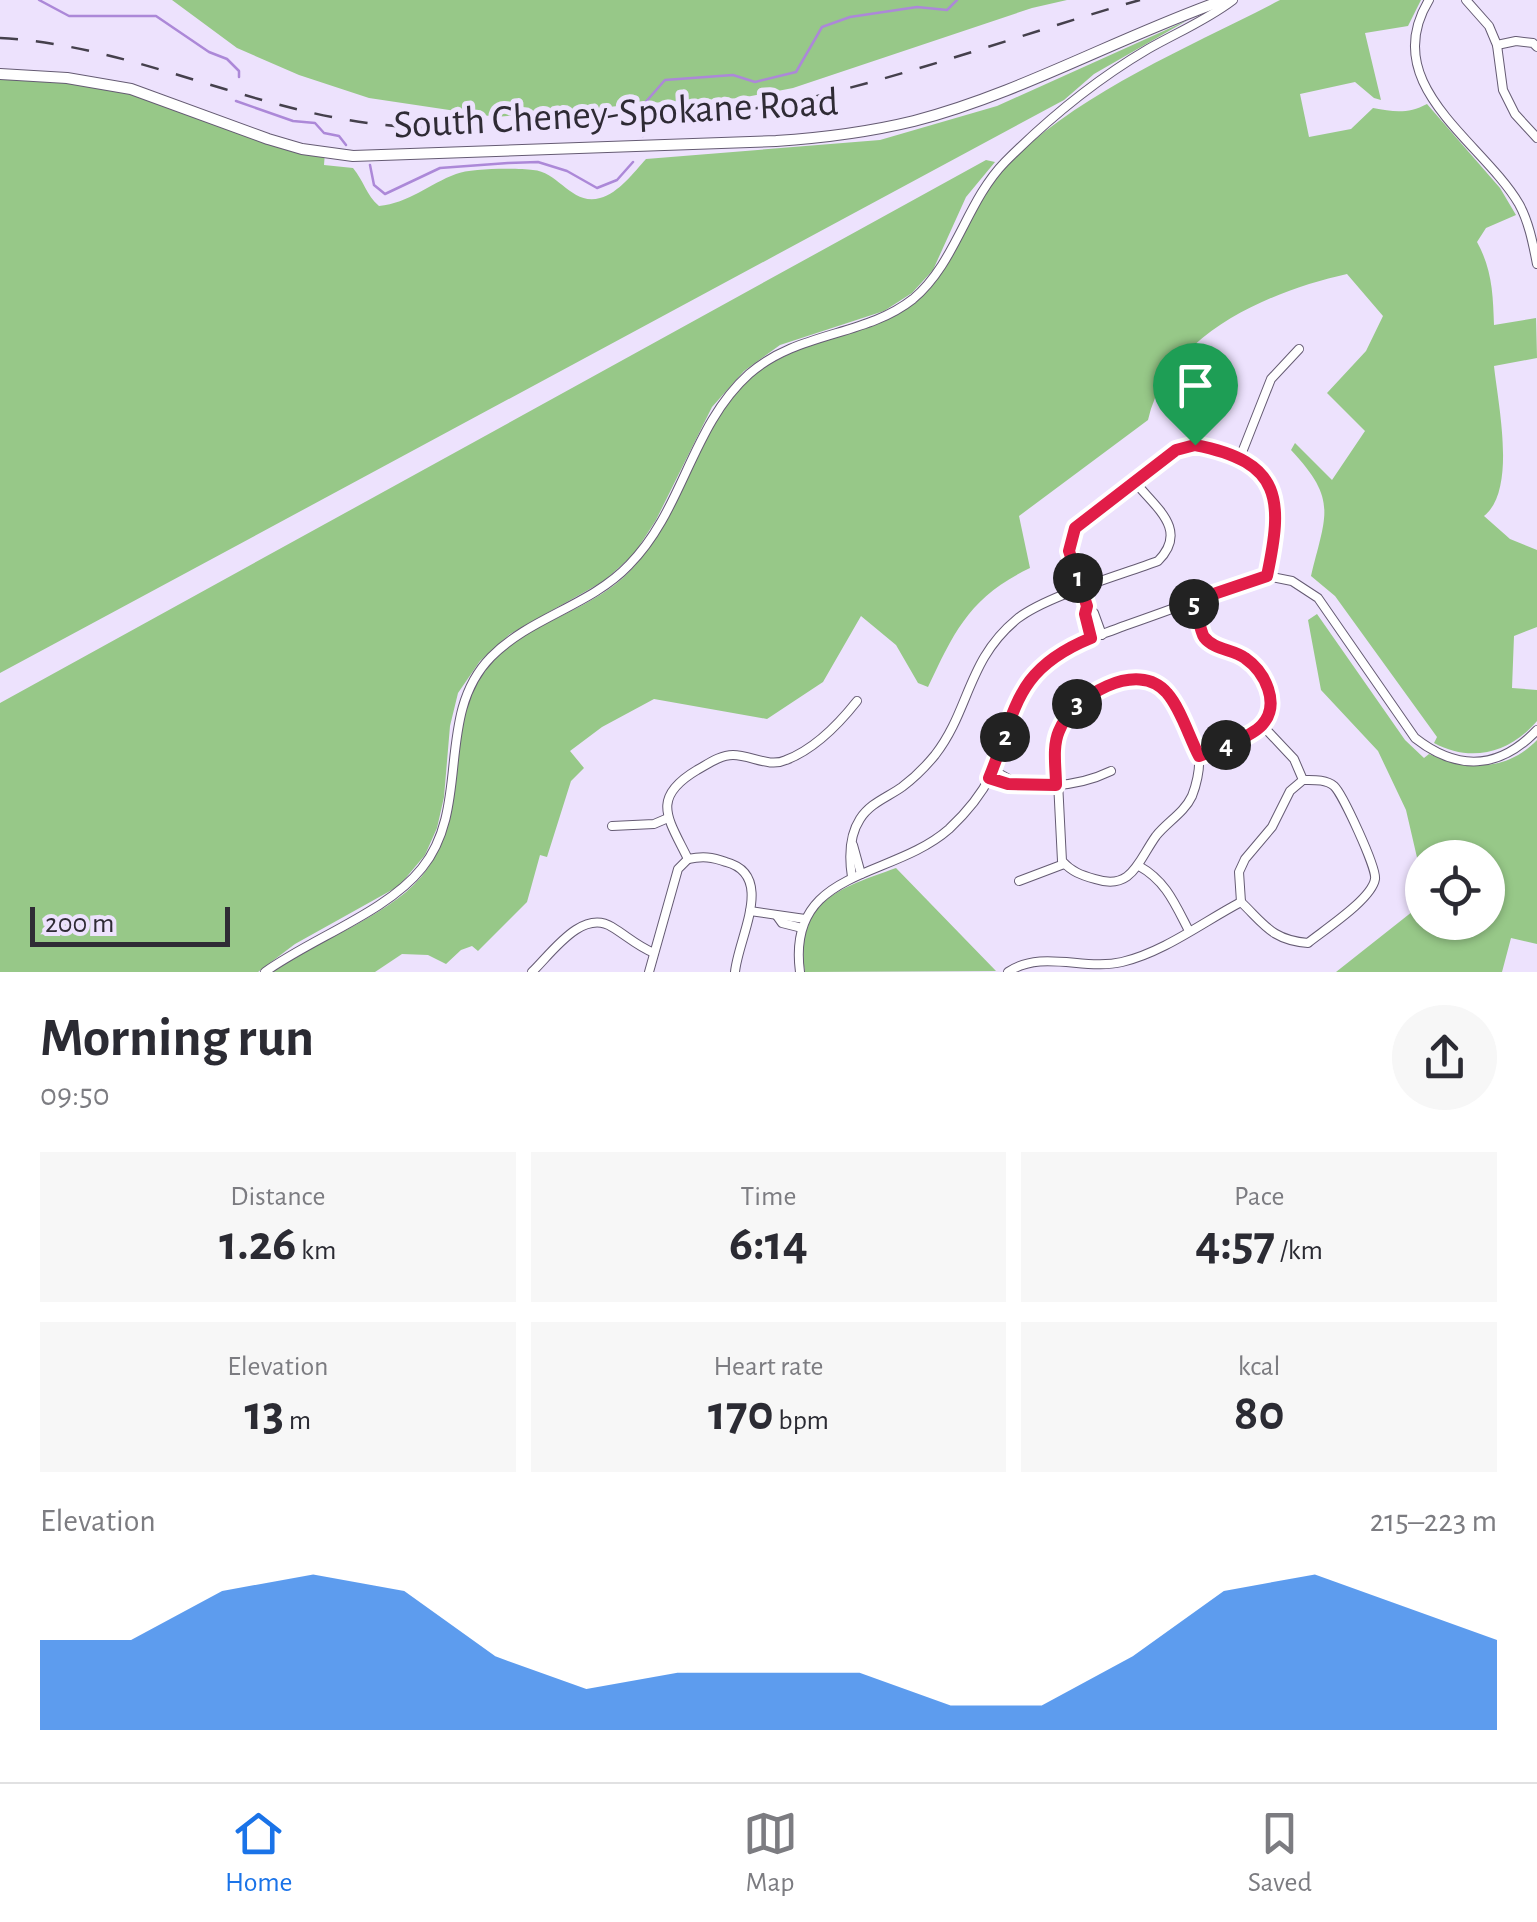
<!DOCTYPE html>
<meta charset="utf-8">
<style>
:root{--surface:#fff;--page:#f7f7f7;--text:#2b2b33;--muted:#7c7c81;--line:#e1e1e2;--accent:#1a73e8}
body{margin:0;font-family:"Alegreya Sans",sans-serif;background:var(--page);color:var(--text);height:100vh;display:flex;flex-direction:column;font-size:38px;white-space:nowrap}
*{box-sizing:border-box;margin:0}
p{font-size:32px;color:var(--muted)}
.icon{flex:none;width:55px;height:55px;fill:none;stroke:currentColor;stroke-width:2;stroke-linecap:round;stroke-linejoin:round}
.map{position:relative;height:972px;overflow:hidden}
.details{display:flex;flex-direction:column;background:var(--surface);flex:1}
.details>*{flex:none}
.tools{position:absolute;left:1405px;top:840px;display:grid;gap:20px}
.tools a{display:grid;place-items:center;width:100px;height:100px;border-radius:50%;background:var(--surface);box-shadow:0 2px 8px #0004;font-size:50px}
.scale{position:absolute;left:30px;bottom:25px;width:200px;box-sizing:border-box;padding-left:10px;border:5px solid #2f2b35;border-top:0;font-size:28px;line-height:35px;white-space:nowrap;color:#2f2b35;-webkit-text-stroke:8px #ede2fd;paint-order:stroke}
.pin{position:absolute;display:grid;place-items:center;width:85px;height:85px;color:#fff;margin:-102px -42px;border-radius:50% 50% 50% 0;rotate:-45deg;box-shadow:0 0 10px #0007}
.pin .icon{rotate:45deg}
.km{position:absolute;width:50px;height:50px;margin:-25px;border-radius:50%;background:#222;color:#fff;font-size:28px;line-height:50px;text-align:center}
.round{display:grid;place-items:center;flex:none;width:105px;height:105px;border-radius:52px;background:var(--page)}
.summary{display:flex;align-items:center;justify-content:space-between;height:170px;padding:0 40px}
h1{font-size:55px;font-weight:600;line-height:75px}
.figures{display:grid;grid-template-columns:repeat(3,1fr);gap:15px;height:170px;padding:10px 40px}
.figures div{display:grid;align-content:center;border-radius:0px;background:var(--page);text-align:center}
.figures b{font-size:50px;font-weight:600}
.figures small{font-size:28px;font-weight:400}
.figures p{font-size:28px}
.chart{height:280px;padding:20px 40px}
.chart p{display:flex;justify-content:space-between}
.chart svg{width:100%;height:180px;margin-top:10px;fill:var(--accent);opacity:.7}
.menu{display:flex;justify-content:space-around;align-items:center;height:140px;border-top:2px solid var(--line);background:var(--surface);font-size:28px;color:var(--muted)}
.menu a{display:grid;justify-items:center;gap:5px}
.menu .current{color:var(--accent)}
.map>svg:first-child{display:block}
.green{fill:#97c888}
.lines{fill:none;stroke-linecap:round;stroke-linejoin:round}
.stream{stroke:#ac88d8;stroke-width:2.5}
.minor-casing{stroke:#655b73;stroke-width:10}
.major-casing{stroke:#655b73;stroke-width:12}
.minor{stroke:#fff;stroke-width:8}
.major{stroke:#fff;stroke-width:10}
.rail{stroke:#45404c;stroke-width:2.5;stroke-dasharray:18 18;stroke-linecap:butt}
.route-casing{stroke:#fff;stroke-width:20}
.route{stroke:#e11d48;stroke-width:12}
.labels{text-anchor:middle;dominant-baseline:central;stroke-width:10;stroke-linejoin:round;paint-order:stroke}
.street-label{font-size:40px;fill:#2f2b35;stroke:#ede2fd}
</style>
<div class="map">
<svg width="1537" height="972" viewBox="0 0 1537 972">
<rect width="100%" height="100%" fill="#ede2fd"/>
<g class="green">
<path d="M 172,0 L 1067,0 L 1032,8 L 793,88 L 741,98 L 663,102 L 496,117 L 369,98 L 299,75 L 237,48 Z"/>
<path d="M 1280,0 L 1421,0 L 1408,26 L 1365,33 L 1381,100 L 1374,98 L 1355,82 L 1300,94 L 1309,137 L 1351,129 L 1373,108 C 1394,112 1408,114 1427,104 L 1500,188 L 1516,215 L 1486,228 L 1477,242 C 1492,269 1493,294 1494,325 L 1536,318 L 1537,358 L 1494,366 C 1498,404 1517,490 1484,516 L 1510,539 L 1537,550 L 1537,627 L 1514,636 L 1512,688 L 1537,690 L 1537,721 C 1510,753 1471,763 1434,743 L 1437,737 L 1335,596 L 1311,576 C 1326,514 1338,500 1291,450 L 1295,443 L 1332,480 L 1365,431 L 1327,393 L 1366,351 L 1383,316 L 1347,274 C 1270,291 1168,334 1148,420 L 1019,516 L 1030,568 C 970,597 955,630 928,687 L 918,683 L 896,645 L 861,616 L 823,682 L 767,719 L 654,699 L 602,727 L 570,751 L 584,768 L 571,781 L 547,857 L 540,855 L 527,902 L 478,951 L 472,946 L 461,950 L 446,964 L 428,955 L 402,954 L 375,972 L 273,972 C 319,938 396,915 428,868 C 473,803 438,723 491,663 C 529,621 590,612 629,572 C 682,517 691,438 742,386 C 788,338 858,341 910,304 C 920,298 926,284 932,274 C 951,243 969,206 993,179 C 1070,95 1180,52 1280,0 Z"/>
<path d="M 1188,20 L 1094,74 L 1064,100 L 0,673 L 0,74 L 96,81 L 325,152 L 324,165 L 353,168 C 364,181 366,195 379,206 C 409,203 429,184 456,174 C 471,168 516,168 533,170 C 559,172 572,206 600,198 C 619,193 634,172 646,159 L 880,140 L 997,106 Z"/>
<path d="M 986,160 L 995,162 L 966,197 L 933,270 L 912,293 L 884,311 L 780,345 L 744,371 L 712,407 L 656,520 L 634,554 L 604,581 L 510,634 L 480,661 L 458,693 L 450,726 L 444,797 L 437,828 L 425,855 L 399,886 L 295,944 L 258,972 L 0,972 L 0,703 Z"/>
<path d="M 1317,614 L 1405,740 L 1424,758 L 1429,754 C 1467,770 1506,772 1537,740 L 1537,944 L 1511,938 L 1502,972 L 1336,972 L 1422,904 L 1422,922 L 1488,922 L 1488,858 L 1422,858 L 1422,879 L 1406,810 L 1378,751 L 1321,690 L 1308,620 Z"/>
<path d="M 896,868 L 996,971 L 805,972 C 794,900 841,888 896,868 Z"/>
</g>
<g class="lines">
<g class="stream">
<path d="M 39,0 L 69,16 L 156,16 L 209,52 L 227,59 L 239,71 L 239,77"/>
<path d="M 236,101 L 293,121 L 315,123 L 324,133 L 339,136 L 346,145"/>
<path d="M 643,105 L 665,80 L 733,75 L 755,82 L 796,72 L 822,27 L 850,17 L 917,7 L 947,10 L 957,0"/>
<path d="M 643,136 L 644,125"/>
<path d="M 370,165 L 374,185 L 385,194 L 440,168 L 508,163 L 538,162 L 567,171 L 597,188 L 617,180 L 633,162"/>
</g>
<defs>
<g id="minor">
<path d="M 1429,0 C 1377,85 1482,141 1519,204 C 1529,222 1533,244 1537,264"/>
<path d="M 1466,0 L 1489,26 L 1497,45 L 1503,90 L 1515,114 L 1537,138"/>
<path d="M 1497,45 L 1516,41 L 1533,43 L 1537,47"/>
<path d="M 1195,445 L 1197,418"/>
<path d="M 1239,460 L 1271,379 L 1299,349"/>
<path d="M 1193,601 L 1201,623 L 1200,631"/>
<path d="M 1187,603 C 1191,619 1196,632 1209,642 C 1219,650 1234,650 1244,657 C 1264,671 1281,704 1262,725 C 1252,737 1214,752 1199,756"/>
<path d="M 1087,606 L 1085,614 L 1091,638"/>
<path d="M 1102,635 L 1094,613 L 1087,606 C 1079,581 1063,554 1075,528 L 1176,450 C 1197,445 1209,448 1230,457 C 1291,481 1278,522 1267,576"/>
<path d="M 1136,678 C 1146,681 1156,683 1164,690 C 1173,698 1198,747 1199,758 C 1200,770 1196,786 1192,796 C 1184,813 1167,822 1156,836 C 1138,861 1132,891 1095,879 C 1081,875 1072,872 1062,861 L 1056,742 C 1065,704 1100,686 1136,678 Z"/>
<path d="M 1262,725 L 1294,759 L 1303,780"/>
<path d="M 993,770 L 1016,783"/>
<path d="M 989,778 C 1028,790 1074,789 1111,771"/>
<path d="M 612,826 L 654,824 L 668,818"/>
<path d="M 853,845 L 861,874"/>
<path d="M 688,859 C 668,818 650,798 697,770 C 708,764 720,755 733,755 C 751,755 769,768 786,760 C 815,749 838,725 857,701"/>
<path d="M 688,859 C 703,856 712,857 726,862 C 776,875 738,938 735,972"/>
<path d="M 1139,866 C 1166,881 1175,904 1189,931"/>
<path d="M 852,877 C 849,858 849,836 860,819 C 870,803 888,797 902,787 C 914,778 926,766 935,755 C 970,710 967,660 1017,619 C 1046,596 1121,575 1158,561 C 1189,530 1156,508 1135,482"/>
<path d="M 1019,881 L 1064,864"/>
<path d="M 1241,902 C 1265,925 1272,940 1308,943 C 1324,930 1372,899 1375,879 C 1377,868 1342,793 1334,786 C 1326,779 1313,780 1303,780"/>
<path d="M 1241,902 L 1239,872 L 1245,859 L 1272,827 L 1290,791 L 1303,780"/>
<path d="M 750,911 L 805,919"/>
<path d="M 777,916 L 782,923 L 802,928"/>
<path d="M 265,972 C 312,938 387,912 422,868 C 472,806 434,715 491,657 C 530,617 590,606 629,565 C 683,511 691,426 749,374 C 798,331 865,337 913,299 C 956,263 966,202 1005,162 C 1047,120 1097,79 1148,49 C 1176,33 1207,20 1233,0"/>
<path d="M 532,972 C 551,954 582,908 612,927 C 627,936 637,946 654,953"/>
<path d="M 649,972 L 678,869 L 688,859"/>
<path d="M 800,972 C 786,868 891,880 949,829 C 965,814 981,795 991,775 C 1009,735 1011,691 1048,661 C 1068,644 1099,636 1124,626 C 1167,611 1210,595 1252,579 L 1267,576 L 1292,581 L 1318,598 L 1415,738 C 1457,771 1499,770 1537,730"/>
<path d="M 1008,972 C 1042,949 1084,971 1122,962 C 1164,952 1203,922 1241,902"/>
</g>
<path id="major" d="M 0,74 L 67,78 L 131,89 L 268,139 L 302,149 L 353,156 L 776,141 C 822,138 869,132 914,121 C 1019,94 1121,36 1224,0"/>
</defs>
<use href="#minor" class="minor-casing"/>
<use href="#major" class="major-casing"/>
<use href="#minor" class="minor"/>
<use href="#major" class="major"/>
<path class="rail" d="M 0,38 C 130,45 247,109 376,124 C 456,134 538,125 618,119 C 676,115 735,114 791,102 C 910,76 1024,33 1140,0"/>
</g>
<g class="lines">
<defs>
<path id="route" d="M 1195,445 C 1283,462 1283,500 1267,576 L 1193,601 C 1197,610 1200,631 1204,637 C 1214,650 1233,649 1245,658 C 1265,672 1281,704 1262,725 C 1251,737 1214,751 1199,756 C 1189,737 1181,709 1167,693 C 1138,658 1072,697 1059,731 C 1052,747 1056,768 1056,785 L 1008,784 L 989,778 C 1017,710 1013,670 1091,638 L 1085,614 L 1087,606 L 1069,551 L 1075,528 L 1176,450 Z"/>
</defs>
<use href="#route" class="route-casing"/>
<use href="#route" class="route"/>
</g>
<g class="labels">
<g class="street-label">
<text transform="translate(616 114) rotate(-3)">South Cheney-Spokane Road</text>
</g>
</g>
</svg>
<div class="tools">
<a><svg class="icon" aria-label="locate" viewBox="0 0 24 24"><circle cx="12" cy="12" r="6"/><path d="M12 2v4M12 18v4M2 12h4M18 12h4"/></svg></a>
</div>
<div class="scale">200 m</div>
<div class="pin" style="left:1195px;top:445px;background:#1e9e55"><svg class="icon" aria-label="arrive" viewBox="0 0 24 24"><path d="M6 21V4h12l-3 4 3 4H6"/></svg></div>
<b class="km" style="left:1078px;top:578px">1</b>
<b class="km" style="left:1005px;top:737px">2</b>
<b class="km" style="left:1077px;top:704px">3</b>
<b class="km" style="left:1226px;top:745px">4</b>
<b class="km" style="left:1194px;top:604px">5</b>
</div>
<section class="details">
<div class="summary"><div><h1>Morning run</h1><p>09:50</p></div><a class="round"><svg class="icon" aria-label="share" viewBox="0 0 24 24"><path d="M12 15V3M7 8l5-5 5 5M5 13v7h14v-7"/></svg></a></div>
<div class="figures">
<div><p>Distance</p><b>1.26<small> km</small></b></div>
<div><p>Time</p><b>6:14</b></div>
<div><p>Pace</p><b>4:57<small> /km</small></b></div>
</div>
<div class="figures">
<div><p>Elevation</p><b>13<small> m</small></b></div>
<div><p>Heart rate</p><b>170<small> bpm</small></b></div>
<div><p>kcal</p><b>80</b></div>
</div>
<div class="chart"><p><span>Elevation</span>215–223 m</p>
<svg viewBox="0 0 160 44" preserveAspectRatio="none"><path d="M0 44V22L10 22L20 10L30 6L40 10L50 26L60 34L70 30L80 30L90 30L100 38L110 38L120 26L130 10L140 6L150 14L160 22V44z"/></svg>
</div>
</section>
<nav class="menu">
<a class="current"><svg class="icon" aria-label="home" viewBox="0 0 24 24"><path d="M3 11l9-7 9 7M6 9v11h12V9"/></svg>Home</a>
<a><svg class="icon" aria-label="map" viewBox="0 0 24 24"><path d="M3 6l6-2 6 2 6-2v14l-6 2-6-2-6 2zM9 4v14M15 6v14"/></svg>Map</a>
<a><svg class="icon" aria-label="saved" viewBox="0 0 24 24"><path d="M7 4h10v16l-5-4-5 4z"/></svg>Saved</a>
</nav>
